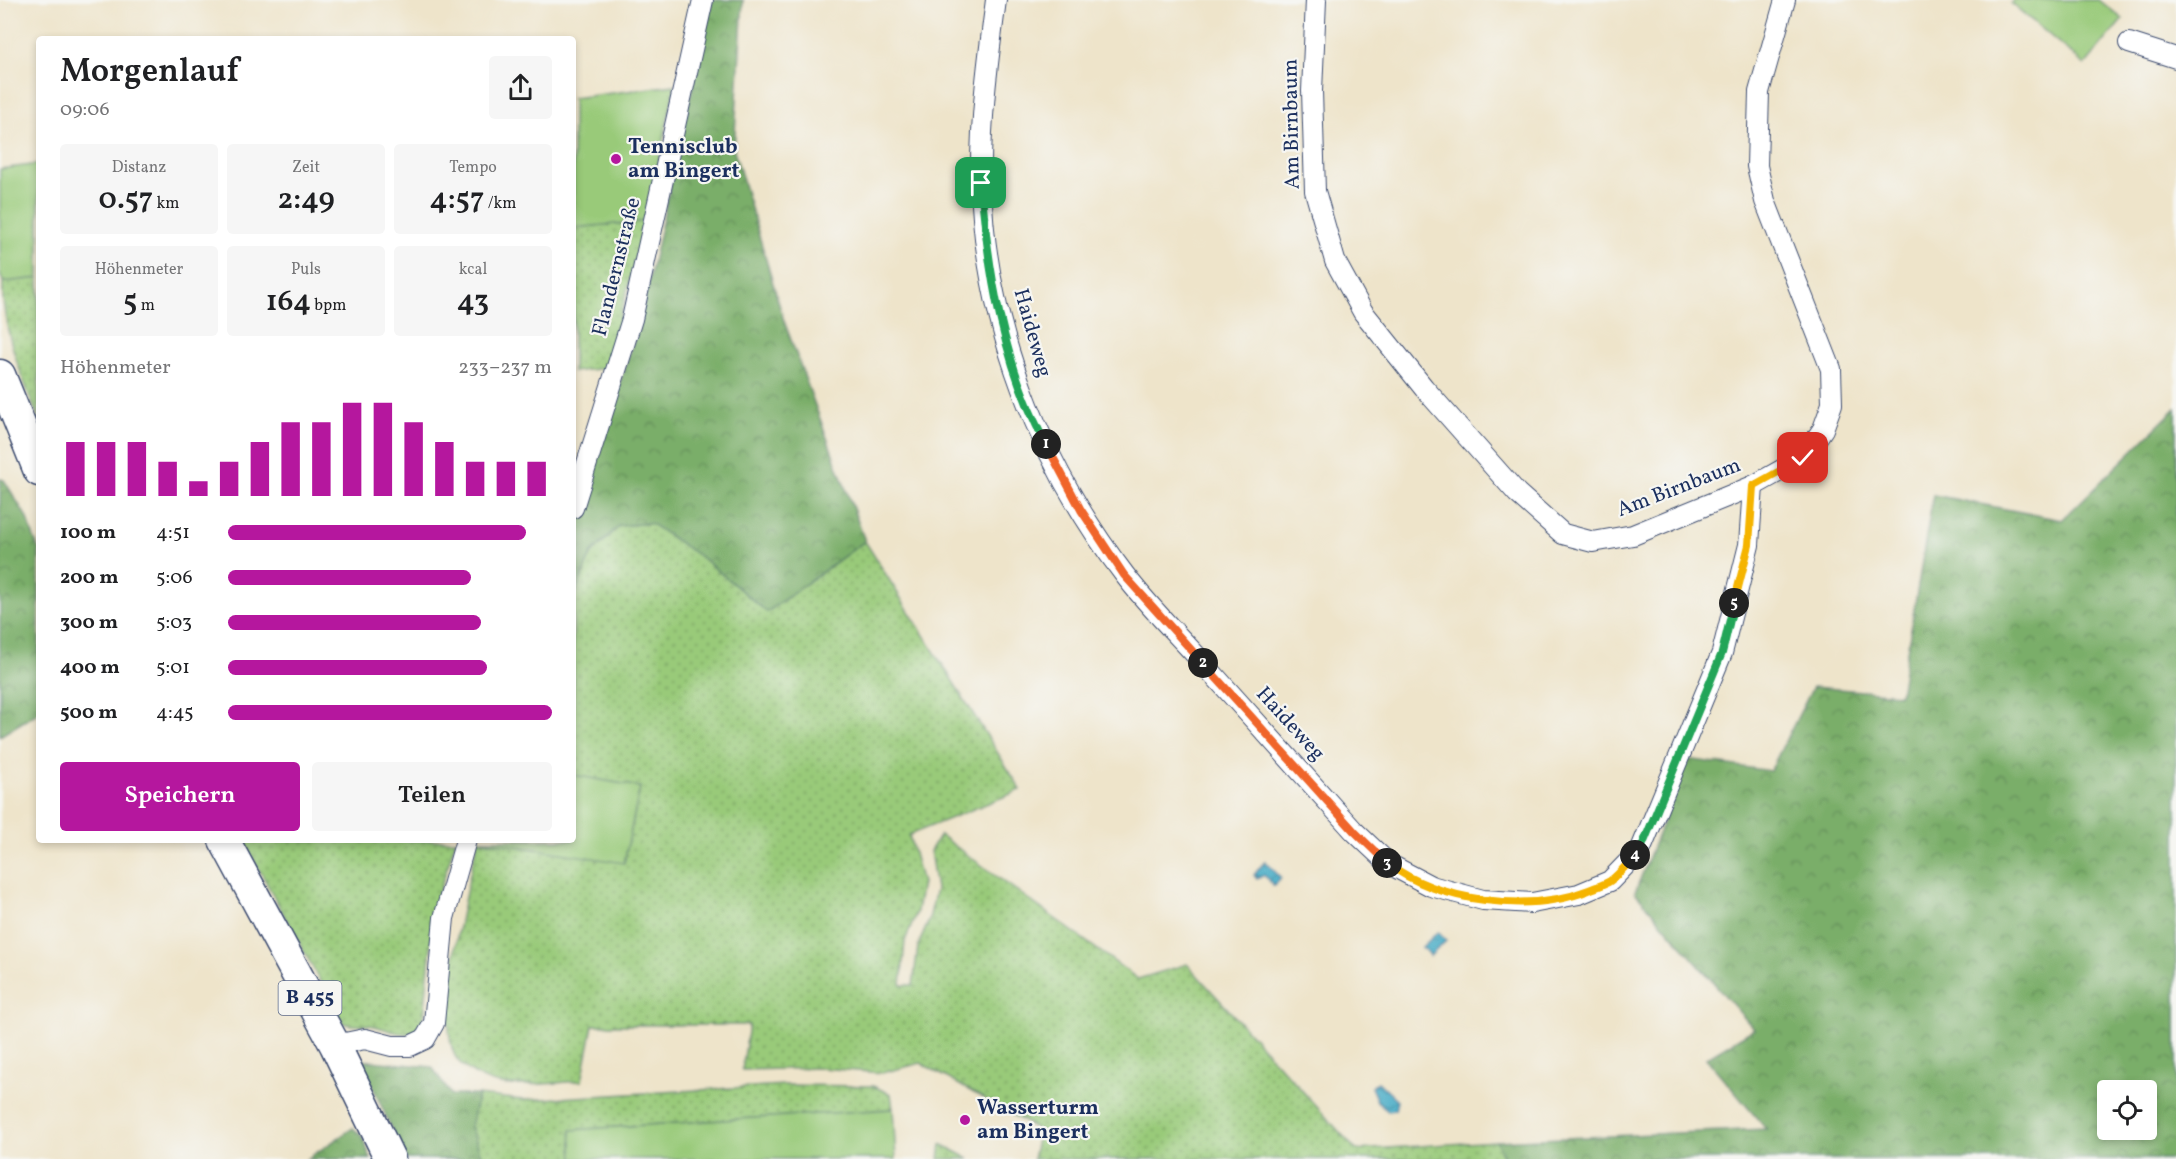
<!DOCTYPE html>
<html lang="de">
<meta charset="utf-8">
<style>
:root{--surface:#fff;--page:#f6f6f6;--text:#202124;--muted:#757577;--accent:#b5179e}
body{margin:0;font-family:Vollkorn,serif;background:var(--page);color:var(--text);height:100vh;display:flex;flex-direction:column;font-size:22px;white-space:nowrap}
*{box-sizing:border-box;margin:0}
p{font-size:20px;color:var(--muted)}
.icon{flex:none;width:33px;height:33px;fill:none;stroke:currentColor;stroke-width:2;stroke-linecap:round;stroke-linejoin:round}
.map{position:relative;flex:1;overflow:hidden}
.drawer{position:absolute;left:36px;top:36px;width:540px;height:807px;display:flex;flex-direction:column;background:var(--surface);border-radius:6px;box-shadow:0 3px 9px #0003}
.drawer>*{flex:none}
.tools{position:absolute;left:2097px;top:1080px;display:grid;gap:12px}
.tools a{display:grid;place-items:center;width:60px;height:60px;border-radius:6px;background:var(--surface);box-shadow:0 3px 9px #0003;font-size:30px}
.pin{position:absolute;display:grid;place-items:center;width:51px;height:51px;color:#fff;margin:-26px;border-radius:12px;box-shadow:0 3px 9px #0006}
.km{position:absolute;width:30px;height:30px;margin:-15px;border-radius:50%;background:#222;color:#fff;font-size:16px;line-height:30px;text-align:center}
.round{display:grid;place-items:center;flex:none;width:63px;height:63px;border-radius:6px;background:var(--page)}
.head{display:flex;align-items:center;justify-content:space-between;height:102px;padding:0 24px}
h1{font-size:33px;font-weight:600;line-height:45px}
.metrics{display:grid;grid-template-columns:repeat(3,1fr);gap:9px;height:102px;padding:6px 24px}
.metrics div{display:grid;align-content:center;border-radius:6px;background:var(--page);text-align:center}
.metrics b{font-size:30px;font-weight:600}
.metrics small{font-size:16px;font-weight:400}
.metrics p{font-size:16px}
.chart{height:168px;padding:12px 24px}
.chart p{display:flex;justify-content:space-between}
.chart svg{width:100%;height:108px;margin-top:6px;stroke:var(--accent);stroke-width:6}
.cta{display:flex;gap:12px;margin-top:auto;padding:12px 24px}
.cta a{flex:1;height:69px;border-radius:6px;background:var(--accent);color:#fff;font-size:24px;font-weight:600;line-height:69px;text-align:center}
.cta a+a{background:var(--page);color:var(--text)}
ul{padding:0 24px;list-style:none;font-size:20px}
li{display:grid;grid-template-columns:96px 72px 1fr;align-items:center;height:45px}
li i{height:15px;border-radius:8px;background:var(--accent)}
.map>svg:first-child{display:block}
.grass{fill:url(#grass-dots);stroke:#5a7c6c;stroke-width:1.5}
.forest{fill:url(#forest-crowns);stroke:#4a6e64;stroke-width:1.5;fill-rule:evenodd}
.green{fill:#99ca79;stroke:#5a7c6c;stroke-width:1.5}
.water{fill:url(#water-waves);stroke:#316e92;stroke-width:1.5}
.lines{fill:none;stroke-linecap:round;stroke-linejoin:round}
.minor-casing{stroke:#3b4a6e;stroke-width:22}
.primary-casing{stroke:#3b4a6e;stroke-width:33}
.minor{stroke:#fff;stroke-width:20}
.primary{stroke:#fff;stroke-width:30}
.split-1-casing{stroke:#fff;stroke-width:12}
.split-2-casing{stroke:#fff;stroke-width:12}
.split-3-casing{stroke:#fff;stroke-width:12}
.split-4-casing{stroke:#fff;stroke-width:12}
.split-5-casing{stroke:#fff;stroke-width:12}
.split-6-casing{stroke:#fff;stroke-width:12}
.split-1{stroke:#22a559;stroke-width:8}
.split-2{stroke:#f0652b;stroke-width:8}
.split-3{stroke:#f0652b;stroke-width:8}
.split-4{stroke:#f5b400;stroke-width:8}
.split-5{stroke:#22a559;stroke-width:8}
.split-6{stroke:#f5b400;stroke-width:8}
.poi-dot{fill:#b5179e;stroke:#f6f6f2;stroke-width:2}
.labels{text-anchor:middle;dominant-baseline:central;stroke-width:4.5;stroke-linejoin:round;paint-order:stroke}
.shield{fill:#f6f6f2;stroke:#5d6b8a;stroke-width:1.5}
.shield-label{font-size:20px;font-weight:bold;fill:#1b2f5e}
.street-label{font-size:21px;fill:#1b2f5e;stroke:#f6f6f2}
.poi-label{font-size:21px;font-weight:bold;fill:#1b2f5e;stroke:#f6f6f2;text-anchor:start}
</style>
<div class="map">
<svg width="2176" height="1159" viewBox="0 0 2176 1159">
<defs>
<pattern id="grass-dots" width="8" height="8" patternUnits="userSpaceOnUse" patternTransform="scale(1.5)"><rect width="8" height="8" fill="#99ca79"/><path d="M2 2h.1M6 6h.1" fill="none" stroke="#7ca466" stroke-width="1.8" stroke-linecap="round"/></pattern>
<pattern id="forest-crowns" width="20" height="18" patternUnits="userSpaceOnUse" patternTransform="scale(1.5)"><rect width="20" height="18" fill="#7aae69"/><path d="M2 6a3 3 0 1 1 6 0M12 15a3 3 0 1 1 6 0" fill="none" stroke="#638e5a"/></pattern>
<pattern id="water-waves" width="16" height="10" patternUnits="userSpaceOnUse" patternTransform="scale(1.5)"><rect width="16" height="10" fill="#47acc6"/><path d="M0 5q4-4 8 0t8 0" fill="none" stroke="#3a8ca4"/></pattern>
</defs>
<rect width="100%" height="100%" fill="#f6f6f2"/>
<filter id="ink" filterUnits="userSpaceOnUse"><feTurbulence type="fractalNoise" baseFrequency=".0167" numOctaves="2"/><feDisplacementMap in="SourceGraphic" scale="12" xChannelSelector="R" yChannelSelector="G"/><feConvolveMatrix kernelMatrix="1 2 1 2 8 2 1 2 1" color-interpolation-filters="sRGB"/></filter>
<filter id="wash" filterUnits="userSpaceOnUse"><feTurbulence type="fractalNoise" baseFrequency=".008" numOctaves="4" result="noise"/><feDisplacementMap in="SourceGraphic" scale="24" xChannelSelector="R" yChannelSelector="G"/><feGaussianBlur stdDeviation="1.35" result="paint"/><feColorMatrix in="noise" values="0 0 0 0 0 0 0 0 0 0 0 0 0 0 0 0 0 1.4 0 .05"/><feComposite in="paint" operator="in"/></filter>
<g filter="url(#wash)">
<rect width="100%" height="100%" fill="#eee4ca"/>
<g class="grass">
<path d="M 646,221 L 606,368 L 573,372 L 573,228 Z"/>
<path d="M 39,278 L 39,420 C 23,381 0,324 3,282 Z"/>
<path d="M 650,523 L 705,560 L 767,612 L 865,541 L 1021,790 L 909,835 L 922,883 L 917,911 L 905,941 L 901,985 L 913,985 L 918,946 L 929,920 L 936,889 L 930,851 L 940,835 L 1138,979 L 1187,964 L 1356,1150 L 1496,1141 L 1505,1159 L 1033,1159 L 1039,1130 L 921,1063 L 882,1073 L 821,1068 L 742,1070 L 749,1025 L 593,1025 L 582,1081 C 560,1082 520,1088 500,1084 C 486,1082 461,1069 455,1056 C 435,1013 467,887 478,840 L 624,862 L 640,787 L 573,775 L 573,599 L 591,554 L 619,526 Z"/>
<path d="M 243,840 L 456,840 L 435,905 L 424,1016 L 415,1032 C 397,1038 385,1026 367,1025 C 357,1025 353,1027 343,1023 Z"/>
<path d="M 785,1085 L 873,1086 L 891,1094 L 893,1109 L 572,1130 L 573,1159 L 482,1159 L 471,1126 L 478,1095 L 523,1100 Z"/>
<path d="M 941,1144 L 970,1159 L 939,1159 Z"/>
</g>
<g class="forest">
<path d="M 712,0 L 743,0 L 734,150 L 784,321 L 865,541 L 767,612 L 705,560 L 650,523 L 619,526 L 591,554 L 573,599 L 573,529 L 640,320 Z"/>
<path d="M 2176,408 L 2176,1159 L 1505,1159 L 1496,1141 L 1766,1129 L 1706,1058 L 1754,1029 L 1635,892 L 1688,759 L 1770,771 L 1813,687 L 1900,694 L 1933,495 L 2062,520 ZM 2108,1090 L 2146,1090 L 2146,1130 L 2108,1130 Z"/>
<path d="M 0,479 L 4,480 L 26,516 L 39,551 L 39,712 L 0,736 Z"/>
<path d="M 361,1060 L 432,1067 L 451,1095 L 478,1095 L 471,1126 L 482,1159 L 405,1159 Z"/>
<path d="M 353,1128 L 362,1136 L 371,1159 L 307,1159 Z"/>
</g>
<g class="green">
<path d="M 2013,0 L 2099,0 L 2123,19 L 2085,65 L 2011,3 Z"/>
<path d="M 675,85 L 646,221 L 573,228 L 573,98 Z"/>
<path d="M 39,164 L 39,278 L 3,282 L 0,274 L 0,169 Z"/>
<path d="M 573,775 L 640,787 L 624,863 L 478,840 L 573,840 Z"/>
<path d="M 893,1109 L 896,1159 L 573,1159 L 571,1130 Z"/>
</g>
<g class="water">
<path d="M 1265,861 L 1281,878 L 1274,886 L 1264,875 L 1257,879 L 1254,875 Z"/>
<path d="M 1438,932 L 1446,941 L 1430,956 L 1422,947 Z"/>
<path d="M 1378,1082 L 1397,1100 L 1395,1110 L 1388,1111 L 1378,1103 L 1371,1087 Z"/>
</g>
</g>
<g filter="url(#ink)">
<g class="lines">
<defs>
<g id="minor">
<path d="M 996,0 C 988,61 980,120 981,181 C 984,322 1039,463 1124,574 C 1148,606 1177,634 1204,664 C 1254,719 1304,775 1354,831 L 1389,864 L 1431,886 L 1483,900 L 1532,903 L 1579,894 L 1610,881 L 1641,849 L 1722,653 L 1749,545 L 1753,486"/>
<path d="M 1316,0 L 1312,91 L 1315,191 L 1335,261 L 1363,312 L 1424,388 L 1517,493 L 1563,534 L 1593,542 L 1633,535 L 1753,486 L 1803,458 L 1823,429 L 1832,404 L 1831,369 L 1765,201 L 1757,166 L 1759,92 L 1785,0"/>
<path d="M 2129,43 L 2176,58"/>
<path d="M 573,508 L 632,319 L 703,0"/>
<path d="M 335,1045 L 365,1039 L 392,1046 L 410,1046 L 425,1039 L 434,1023 L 444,918 L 466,840"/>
</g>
<g id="primary">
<path d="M 0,375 L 39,471"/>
<path d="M 224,840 L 335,1045 L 390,1159"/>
</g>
</defs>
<use href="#minor" class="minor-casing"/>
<use href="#primary" class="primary-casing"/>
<use href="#minor" class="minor"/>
<use href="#primary" class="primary"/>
</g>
</g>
<g class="lines" filter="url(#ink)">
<defs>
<path id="split-1" d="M 981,183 C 988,272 1003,365 1046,444"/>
<path id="split-2" d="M 1046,444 L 1081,510 L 1124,575 L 1203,663"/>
<path id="split-3" d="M 1203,663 L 1354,831 L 1387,863"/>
<path id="split-4" d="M 1387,863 C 1439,902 1529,914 1589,890 C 1595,887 1604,885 1610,881 C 1619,875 1628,863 1635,855"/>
<path id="split-5" d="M 1635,855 L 1641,849 L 1722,653 L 1734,603"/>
<path id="split-6" d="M 1734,603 L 1749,545 L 1753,486 L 1803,458"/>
</defs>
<use href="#split-1" class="split-1-casing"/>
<use href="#split-2" class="split-2-casing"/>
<use href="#split-3" class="split-3-casing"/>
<use href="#split-4" class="split-4-casing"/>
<use href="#split-5" class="split-5-casing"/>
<use href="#split-6" class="split-6-casing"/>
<use href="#split-1" class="split-1"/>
<use href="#split-2" class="split-2"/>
<use href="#split-3" class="split-3"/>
<use href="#split-4" class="split-4"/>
<use href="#split-5" class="split-5"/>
<use href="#split-6" class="split-6"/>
</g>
<g class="poi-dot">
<circle cx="616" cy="159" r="6"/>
<circle cx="965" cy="1120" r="6"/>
</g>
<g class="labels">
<rect class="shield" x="278.5" y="981" width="63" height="34" rx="4.5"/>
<g class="shield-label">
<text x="310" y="998">B 455</text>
</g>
<g class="street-label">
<text transform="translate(1292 124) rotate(-91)">Am Birnbaum</text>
<text transform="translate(617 267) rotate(-76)">Flandernstraße</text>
<text transform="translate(1032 333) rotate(74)">Haideweg</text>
<text transform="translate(1679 488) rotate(-21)">Am Birnbaum</text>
<text transform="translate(1290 724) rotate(48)">Haideweg</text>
</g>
<g class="poi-label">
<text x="628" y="147">Tennisclub<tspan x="628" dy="24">am Bingert</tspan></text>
<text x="977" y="1108">Wasserturm<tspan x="977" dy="24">am Bingert</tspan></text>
</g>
</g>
</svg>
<div class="tools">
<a><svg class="icon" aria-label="locate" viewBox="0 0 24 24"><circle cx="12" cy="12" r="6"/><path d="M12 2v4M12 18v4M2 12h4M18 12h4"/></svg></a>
</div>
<div class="pin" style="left:981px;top:183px;background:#1e9e55"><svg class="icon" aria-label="arrive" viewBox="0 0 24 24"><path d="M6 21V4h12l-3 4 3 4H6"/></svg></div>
<div class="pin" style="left:1803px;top:458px;background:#d93025"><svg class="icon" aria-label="check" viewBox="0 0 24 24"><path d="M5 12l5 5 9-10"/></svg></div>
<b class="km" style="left:1046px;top:444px">1</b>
<b class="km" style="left:1203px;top:663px">2</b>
<b class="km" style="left:1387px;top:863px">3</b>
<b class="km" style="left:1635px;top:855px">4</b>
<b class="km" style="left:1734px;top:603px">5</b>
<section class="drawer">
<div class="head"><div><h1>Morgenlauf</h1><p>09:06</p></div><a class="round"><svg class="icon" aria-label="share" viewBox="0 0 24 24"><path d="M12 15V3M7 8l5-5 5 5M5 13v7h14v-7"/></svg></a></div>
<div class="metrics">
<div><p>Distanz</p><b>0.57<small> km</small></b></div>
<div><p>Zeit</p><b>2:49</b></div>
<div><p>Tempo</p><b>4:57<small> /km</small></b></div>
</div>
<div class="metrics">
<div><p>Höhenmeter</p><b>5<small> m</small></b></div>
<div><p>Puls</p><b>164<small> bpm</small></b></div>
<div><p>kcal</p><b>43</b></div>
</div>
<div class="chart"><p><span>Höhenmeter</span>233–237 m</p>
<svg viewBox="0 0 160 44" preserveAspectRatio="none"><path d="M5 44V22M15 44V22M25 44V22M35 44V30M45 44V38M55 44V30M65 44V22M75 44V14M85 44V14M95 44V6M105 44V6M115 44V14M125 44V22M135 44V30M145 44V30M155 44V30"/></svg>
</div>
<ul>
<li><b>100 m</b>4:51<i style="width:92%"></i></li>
<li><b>200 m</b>5:06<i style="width:75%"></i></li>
<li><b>300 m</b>5:03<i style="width:78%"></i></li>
<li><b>400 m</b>5:01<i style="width:80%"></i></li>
<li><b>500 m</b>4:45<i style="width:100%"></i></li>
</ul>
<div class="cta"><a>Speichern</a><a>Teilen</a></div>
</section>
</div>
